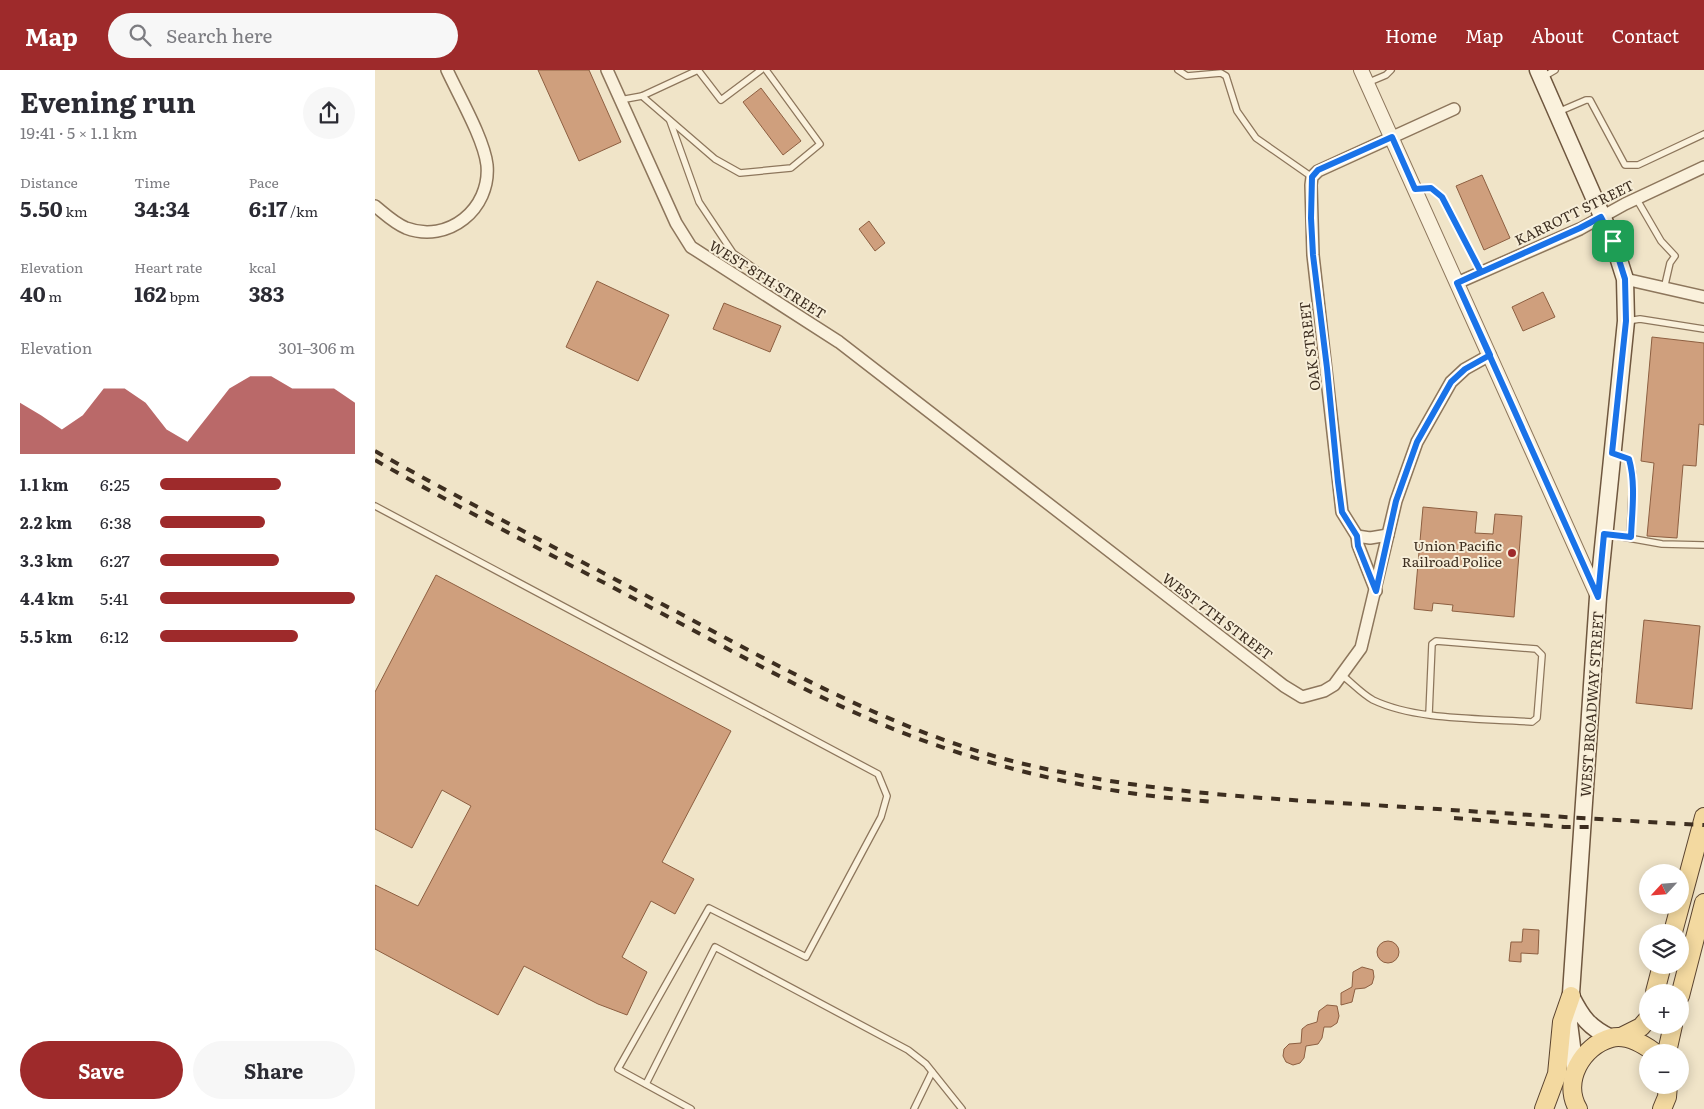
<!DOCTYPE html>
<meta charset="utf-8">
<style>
:root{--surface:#fff;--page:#f7f7f7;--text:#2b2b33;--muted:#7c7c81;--accent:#9e2a2b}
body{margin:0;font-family:Literata,serif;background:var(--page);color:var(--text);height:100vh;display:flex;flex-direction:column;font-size:19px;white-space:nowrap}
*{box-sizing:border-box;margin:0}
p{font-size:16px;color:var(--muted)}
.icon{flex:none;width:28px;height:28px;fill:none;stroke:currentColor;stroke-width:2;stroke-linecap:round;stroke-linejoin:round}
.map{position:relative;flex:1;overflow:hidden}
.sheet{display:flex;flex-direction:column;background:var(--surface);width:375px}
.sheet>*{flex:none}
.needle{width:32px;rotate:244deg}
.tools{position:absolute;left:1264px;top:794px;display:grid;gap:10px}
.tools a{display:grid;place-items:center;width:50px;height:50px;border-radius:50%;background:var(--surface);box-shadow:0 2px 12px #0003;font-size:25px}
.pin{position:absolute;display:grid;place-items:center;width:42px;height:42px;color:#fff;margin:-21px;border-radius:10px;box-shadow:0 2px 8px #0006}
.round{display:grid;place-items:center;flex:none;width:52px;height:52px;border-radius:26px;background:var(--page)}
.headline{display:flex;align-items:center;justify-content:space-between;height:85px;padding:0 20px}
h1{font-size:28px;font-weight:700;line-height:38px}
.figures{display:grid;grid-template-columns:repeat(3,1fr);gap:8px;height:85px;padding:5px 20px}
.figures div{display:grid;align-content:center}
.figures b{font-size:21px;font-weight:700}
.figures small{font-size:14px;font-weight:400}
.figures p{font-size:14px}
.chart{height:140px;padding:10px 20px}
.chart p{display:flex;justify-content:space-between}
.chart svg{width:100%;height:90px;margin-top:5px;fill:var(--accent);opacity:.7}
.primary-button{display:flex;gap:10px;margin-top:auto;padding:10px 20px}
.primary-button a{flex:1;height:58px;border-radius:30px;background:var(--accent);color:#fff;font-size:20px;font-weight:700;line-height:58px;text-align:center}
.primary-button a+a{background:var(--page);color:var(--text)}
ul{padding:0 20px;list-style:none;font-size:16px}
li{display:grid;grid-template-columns:80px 60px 1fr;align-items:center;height:38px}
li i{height:12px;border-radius:6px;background:var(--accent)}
header{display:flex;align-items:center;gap:30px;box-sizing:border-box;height:70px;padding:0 25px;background:var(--accent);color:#fff}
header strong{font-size:24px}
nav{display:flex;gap:28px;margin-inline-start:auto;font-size:18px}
.search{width:350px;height:45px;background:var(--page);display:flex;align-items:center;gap:12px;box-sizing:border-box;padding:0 18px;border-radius:28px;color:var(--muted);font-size:19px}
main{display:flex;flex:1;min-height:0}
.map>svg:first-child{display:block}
.building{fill:#cf9f7d;stroke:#8d5f41}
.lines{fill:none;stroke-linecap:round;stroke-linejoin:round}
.service-casing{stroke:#8d765c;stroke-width:8}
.minor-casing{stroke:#8d765c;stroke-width:14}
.tertiary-casing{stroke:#8d765c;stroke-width:16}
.secondary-casing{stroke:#6f573f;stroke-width:19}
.primary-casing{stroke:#5b4430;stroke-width:20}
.service{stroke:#faf1dc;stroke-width:5.5}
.minor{stroke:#faf1dc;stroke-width:11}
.tertiary{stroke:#faf1dc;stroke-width:14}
.secondary{stroke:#faf1dc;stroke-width:16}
.primary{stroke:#f3d9a0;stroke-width:18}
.rail{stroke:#3d2e20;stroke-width:4;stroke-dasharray:9 9;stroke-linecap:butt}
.route-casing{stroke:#fff;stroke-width:10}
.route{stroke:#1a73e8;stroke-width:6}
.poi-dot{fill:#9e2a2b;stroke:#f7eed8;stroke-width:2}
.labels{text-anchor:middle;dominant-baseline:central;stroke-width:4;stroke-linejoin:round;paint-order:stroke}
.street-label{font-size:14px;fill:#3d2e20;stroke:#f7eed8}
.poi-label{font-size:14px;fill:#3d2e20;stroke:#f7eed8;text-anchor:end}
</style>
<header>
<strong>Map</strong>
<div class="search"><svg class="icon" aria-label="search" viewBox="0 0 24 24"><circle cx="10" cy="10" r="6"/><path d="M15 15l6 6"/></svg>Search here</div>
<nav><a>Home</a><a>Map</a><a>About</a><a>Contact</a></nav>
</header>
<main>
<section class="sheet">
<div class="headline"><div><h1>Evening run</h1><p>19:41 · 5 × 1.1 km</p></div><a class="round"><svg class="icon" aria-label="share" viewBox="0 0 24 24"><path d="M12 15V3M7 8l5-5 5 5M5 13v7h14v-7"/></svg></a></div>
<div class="figures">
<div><p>Distance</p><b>5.50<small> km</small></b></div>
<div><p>Time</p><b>34:34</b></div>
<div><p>Pace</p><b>6:17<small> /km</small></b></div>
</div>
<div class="figures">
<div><p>Elevation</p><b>40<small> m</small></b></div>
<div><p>Heart rate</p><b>162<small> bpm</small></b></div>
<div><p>kcal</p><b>383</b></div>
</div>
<div class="chart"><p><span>Elevation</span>301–306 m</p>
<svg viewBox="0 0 160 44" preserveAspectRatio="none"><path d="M0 44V19L10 25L20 32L30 25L40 12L50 12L60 19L70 32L80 38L90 25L100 12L110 6L120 6L130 12L140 12L150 12L160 19V44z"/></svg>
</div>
<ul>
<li><b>1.1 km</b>6:25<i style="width:62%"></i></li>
<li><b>2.2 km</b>6:38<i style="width:54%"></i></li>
<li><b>3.3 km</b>6:27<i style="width:61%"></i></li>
<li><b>4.4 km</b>5:41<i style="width:100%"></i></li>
<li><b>5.5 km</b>6:12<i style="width:71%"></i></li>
</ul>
<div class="primary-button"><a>Save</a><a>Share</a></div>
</section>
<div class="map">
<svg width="1329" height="1039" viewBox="0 0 1329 1039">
<rect width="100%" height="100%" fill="#f0e4c8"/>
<g class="building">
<path d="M 163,0 L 214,0 L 246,72 L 204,91 Z"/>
<path d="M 386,18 L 426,71 L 408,85 L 368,32 Z"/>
<path d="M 1107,105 L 1135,168 L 1109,180 L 1081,116 Z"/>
<path d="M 494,151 L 510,173 L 500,181 L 484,159 Z"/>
<path d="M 222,211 L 294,245 L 263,311 L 191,277 Z"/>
<path d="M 1168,222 L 1180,247 L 1148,261 L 1137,237 Z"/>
<path d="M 349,233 L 406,256 L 395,282 L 338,259 Z"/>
<path d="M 1277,267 L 1329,273 L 1329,355 L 1324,354 L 1321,396 L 1308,395 L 1302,468 L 1272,466 L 1279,393 L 1266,391 Z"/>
<path d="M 1048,437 L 1102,442 L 1100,463 L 1118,464 L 1120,444 L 1147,446 L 1139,547 L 1077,541 L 1078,535 L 1058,533 L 1057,541 L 1039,539 Z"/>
<path d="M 61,505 L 356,661 L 287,792 L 319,809 L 300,844 L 276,831 L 247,887 L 272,902 L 252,945 L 223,934 L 149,896 L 123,945 L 0,879 L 0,815 L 43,836 L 96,736 L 67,720 L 37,778 L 0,759 L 0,622 Z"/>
<path d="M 1269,550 L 1325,556 L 1317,639 L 1261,633 Z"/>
<path d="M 1148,859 L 1164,860 L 1163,884 L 1146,883 L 1146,892 L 1134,891 L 1136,872 L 1147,872 Z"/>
<circle cx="1013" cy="882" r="11"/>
<path d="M 987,897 L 998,900 L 999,907 L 997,914 L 990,918 L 980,919 L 977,932 L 966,935 L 966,923 L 977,917 L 978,902 Z"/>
<path d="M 952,935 L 962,936 L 964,946 L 962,953 L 956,957 L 949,957 L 947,968 L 943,974 L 931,976 L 929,988 L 925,993 L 918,995 L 911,992 L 908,986 L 909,979 L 914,974 L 926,973 L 927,959 L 932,955 L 942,952 L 944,941 Z"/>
</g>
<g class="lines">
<defs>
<g id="service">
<path d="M 323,0 L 346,30 L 386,0"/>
<path d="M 803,0 L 812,6 L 846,3 L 851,6 L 862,41 L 881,68 L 937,107"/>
<path d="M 1168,7 L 1180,0"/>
<path d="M 992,13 L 1011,5 L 1016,0"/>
<path d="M 267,26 L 340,89 L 365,103 L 416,98 L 445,74 L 391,0"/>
<path d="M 245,30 L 267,26 L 323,0"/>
<path d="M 1183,42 L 1211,30 L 1215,30 L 1250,95 L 1263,95 L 1329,64"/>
<path d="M 295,51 L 324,132 L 358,183 L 424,230"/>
<path d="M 1040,119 L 1056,118 L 1067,127 L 1106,202"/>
<path d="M 1261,128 L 1286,171 L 1300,186 L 1295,193 L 1289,219"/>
<path d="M 1252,251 L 1265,249 L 1329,259"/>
<path d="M 1238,384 L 1254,389 L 1258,404 L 1255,467"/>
<path d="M 0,436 L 503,704 L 512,726 L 506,747 L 431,887 L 334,838 L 243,999 L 316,1039"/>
<path d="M 1231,464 L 1287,474 L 1329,475"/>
<path d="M 968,606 C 977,613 987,624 998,630 C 1042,651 1108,648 1157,652 L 1162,648 L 1167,585 L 1161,579 L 1061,571 L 1057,574 L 1054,644"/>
<path d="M 271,1014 L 340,877 L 533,980 L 551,994 L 587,1039"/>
<path d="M 539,1039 L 557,1002"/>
</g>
<g id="minor">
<path d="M 232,0 L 301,153 L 316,177 L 464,272 L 909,616 L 927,627 L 949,621 L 959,615 L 986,578 L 1021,431 L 1042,372 L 1076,312 L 1090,299 L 1115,285"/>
<path d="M 0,136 C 10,144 19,153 31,158 C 73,174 116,139 112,95 C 109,69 84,26 72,0"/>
<path d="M 1250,209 L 1329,227"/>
<path d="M 1082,213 L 1205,159 L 1250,134 L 1329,97"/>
<path d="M 982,466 L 995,468 L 1013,465"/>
<path d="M 1001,521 L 983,475 L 982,466 L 967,442 L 938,185 L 936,115 L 937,107 L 943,101 L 1079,39"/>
</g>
<path id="tertiary" d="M 986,0 L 1223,527"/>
<g id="secondary">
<path d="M 1163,0 L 1238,171 L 1250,209 L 1251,251 L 1223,527 L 1194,953 L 1200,1000"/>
<path d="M 1196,926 C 1207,948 1214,957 1236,968"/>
</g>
<g id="primary">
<path d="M 1298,862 L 1329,747"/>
<path d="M 1280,922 L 1287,895"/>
<path d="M 1305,926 L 1329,833"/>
<path d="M 1246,967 L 1266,957 L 1272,950"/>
<path d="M 1292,982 L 1298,955"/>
<path d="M 1169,1039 L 1182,1004 L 1187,952 L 1196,926"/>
<path d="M 1203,1039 C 1187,1011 1207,976 1236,968 C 1251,964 1268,974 1279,982"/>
<path d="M 1287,1039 L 1292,1027 L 1293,1015"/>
</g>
</defs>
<use href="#service" class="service-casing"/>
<use href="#minor" class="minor-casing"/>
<use href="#tertiary" class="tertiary-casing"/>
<use href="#secondary" class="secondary-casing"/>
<use href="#primary" class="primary-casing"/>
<use href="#service" class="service"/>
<use href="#minor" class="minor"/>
<use href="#tertiary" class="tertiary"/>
<use href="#secondary" class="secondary"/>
<use href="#primary" class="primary"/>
<g class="rail">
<path d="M 0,381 C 94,434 191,483 287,534 C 400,594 515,660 641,692 C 758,721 877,728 998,735 C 1108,742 1218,749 1329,755"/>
<path d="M 0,390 C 84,438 171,482 256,527 C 336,569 415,615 499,651 C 607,697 725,725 842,732"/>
<path d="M 1079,748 L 1189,757 L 1219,757"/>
</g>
</g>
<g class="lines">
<defs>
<path id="route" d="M 1238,171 L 1226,147 L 1205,158 L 1082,213 L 1115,285 L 1090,299 L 1076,312 L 1042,372 L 1021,431 L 1001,521 L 983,476 L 982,466 L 967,442 L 963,412 L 952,298 L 938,185 L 936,148 L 937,107 L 943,100 L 1017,67 L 1040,119 L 1056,118 L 1067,127 L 1106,202 L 1082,213 L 1223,527 L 1229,464 L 1256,467 C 1257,441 1261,414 1254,389 L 1237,383 L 1251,251 L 1250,209 L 1238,171"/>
</defs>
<use href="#route" class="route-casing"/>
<use href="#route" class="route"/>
</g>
<circle class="poi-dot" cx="1137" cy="483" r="5"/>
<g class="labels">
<g class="street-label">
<text transform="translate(1199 142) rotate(-26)">KARROTT STREET</text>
<text transform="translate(393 209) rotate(32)">WEST 8TH STREET</text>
<text transform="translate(934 276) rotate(-97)">OAK STREET</text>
<text transform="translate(843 546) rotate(37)">WEST 7TH STREET</text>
<text transform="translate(1216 634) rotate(-86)">WEST BROADWAY STREET</text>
</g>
<g class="poi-label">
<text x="1127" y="475">Union Pacific<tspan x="1127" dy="16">Railroad Police</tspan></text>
</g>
</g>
</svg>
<div class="tools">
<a><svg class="needle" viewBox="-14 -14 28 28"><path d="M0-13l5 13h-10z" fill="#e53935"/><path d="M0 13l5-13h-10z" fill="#7c7c81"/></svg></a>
<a><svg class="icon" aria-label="layers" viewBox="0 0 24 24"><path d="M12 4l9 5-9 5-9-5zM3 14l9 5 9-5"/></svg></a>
<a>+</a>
<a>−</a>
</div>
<div class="pin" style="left:1238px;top:171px;background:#1e9e55"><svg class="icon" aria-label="arrive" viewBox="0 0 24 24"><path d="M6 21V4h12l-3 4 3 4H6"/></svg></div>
</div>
</main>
